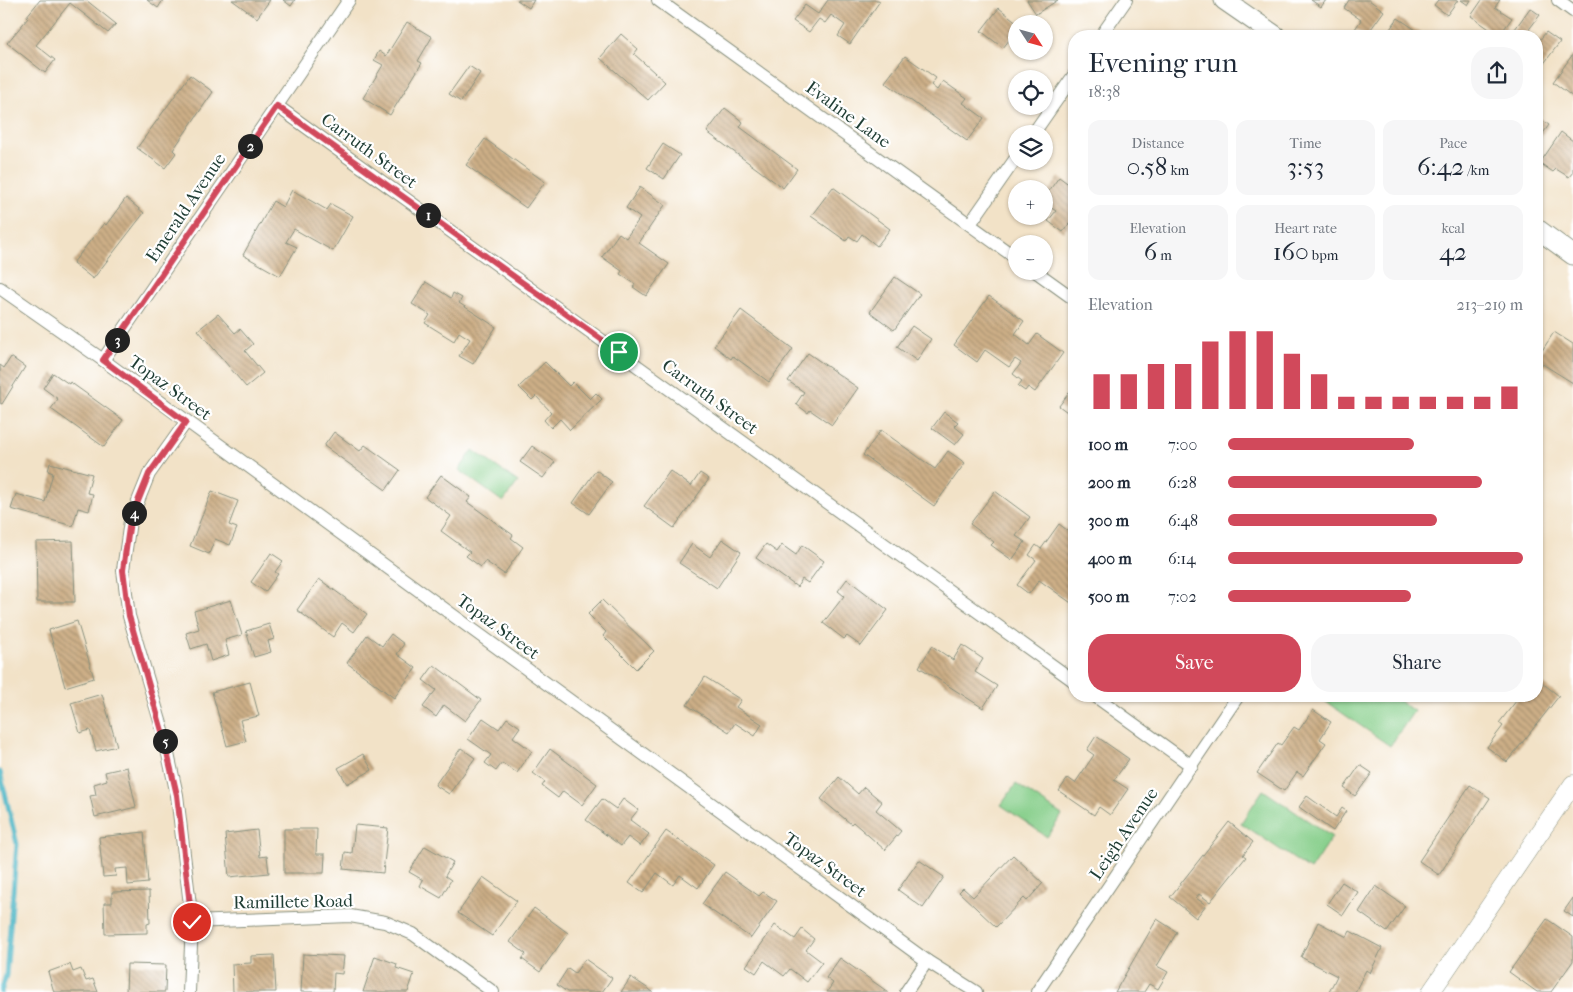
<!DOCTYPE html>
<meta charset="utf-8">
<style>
:root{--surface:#fff;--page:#f6f6f7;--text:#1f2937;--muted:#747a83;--accent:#d1495b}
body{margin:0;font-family:"IM FELL French Canon",serif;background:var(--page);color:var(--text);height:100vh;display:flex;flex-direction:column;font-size:19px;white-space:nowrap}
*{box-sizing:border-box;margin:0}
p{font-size:16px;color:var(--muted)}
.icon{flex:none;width:28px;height:28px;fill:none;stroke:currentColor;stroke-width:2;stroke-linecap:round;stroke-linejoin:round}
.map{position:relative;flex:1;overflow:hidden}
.side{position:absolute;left:1068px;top:30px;width:475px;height:672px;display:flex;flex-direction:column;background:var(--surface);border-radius:20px;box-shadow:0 1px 4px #0004}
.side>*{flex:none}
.needle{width:32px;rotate:126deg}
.tools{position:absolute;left:1008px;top:15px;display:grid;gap:10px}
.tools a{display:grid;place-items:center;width:45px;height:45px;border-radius:50%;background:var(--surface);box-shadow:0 1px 4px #0004;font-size:25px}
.pin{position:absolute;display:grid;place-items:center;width:42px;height:42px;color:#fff;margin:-21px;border:2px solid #fff;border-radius:50%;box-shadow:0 1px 5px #0007}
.km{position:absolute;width:25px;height:25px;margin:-12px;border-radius:50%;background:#222;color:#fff;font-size:14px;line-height:25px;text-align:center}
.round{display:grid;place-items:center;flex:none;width:52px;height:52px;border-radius:20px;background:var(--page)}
.headline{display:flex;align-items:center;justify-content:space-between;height:85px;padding:0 20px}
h1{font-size:28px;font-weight:600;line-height:38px}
.figures{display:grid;grid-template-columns:repeat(3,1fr);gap:8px;height:85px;padding:5px 20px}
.figures div{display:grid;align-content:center;border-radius:12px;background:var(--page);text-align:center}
.figures b{font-size:25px;font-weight:600}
.figures small{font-size:14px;font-weight:400}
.figures p{font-size:14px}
.chart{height:140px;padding:10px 20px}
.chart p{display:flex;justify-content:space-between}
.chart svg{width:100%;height:90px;margin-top:5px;stroke:var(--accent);stroke-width:6}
.button{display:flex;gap:10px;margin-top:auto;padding:10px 20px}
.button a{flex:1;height:58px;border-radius:20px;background:var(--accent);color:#fff;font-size:20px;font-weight:600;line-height:58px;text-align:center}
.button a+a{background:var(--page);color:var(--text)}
ul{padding:0 20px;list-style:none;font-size:16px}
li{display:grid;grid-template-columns:80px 60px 1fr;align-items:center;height:38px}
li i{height:12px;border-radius:6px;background:var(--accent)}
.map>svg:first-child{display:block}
.green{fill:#87cf8b;stroke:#538660}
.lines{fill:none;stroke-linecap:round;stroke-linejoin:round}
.stream{stroke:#46b3c3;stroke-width:5}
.building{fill:url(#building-back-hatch)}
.minor-casing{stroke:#88907e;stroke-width:14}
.secondary-casing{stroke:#88907e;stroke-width:19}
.primary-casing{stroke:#88907e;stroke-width:21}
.minor{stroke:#fff;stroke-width:12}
.secondary{stroke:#fff;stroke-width:18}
.primary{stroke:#fff;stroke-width:19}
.route-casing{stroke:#fff;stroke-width:10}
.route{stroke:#d1495b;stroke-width:6}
.labels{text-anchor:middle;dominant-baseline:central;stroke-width:4.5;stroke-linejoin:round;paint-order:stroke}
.street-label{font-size:18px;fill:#1f3d34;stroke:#fff}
</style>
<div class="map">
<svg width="1573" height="992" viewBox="0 0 1573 992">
<defs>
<pattern id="building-back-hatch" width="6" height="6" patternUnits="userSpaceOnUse" patternTransform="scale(1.25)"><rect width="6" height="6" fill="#cdaf87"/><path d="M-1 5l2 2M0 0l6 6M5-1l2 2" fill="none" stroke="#a6906f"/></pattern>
</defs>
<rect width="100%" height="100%" fill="#fff"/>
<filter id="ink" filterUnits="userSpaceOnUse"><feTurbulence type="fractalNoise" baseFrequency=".02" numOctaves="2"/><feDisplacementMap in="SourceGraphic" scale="10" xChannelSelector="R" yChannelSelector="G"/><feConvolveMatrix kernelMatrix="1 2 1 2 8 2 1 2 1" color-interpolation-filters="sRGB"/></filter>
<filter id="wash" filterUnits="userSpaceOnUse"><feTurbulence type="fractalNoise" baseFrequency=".0096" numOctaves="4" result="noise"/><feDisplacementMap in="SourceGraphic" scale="20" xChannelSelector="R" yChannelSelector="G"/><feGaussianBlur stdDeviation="1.12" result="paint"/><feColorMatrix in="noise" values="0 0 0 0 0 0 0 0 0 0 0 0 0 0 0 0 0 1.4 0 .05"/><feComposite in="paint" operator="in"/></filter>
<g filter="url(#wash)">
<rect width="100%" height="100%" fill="#f2e2c7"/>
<g class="green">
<path d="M 473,450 L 518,482 L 503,502 L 459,470 Z"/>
<path d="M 1392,696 L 1414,711 L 1390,746 L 1319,697 Z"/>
<path d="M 1016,784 L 1062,815 L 1047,837 L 1001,805 Z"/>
<path d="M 1263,790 L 1332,837 L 1310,870 L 1241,823 Z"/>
</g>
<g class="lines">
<path class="stream" d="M 0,772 L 17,844 L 6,975 L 1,992"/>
</g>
<g id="blocks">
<g class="building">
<path d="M 40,0 L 86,0 L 116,24 L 108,33 L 70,3 L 36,45 L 55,60 L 45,73 L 7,43 L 28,18 L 26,17 Z"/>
<path d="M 147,0 L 163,0 L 158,8 Z"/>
<path d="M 232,0 L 270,0 L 257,18 Z"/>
<path d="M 283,0 L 295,0 L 291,6 Z"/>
<path d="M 517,0 L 534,0 L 529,8 Z"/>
<path d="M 828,0 L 878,0 L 880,1 L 850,44 L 838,36 L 845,25 L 831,15 L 825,23 L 819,19 L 809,32 L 793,21 L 805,5 L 818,14 Z"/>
<path d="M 1027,0 L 1058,0 L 1036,14 Z"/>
<path d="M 1311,0 L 1326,0 L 1321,7 Z"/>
<path d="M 1349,0 L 1369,0 L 1384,11 L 1366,36 L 1355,29 L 1361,20 L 1344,8 Z"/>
<path d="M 1438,0 L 1458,0 L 1447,15 L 1434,5 Z"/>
<path d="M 1461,0 L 1471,0 L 1468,5 Z"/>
<path d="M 1482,0 L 1500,0 L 1495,7 L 1512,18 L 1499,36 L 1471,16 Z"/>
<path d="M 999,8 L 1019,24 L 1016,24 L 1016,31 L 1003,48 L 981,31 Z"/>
<path d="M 1530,8 L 1540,15 L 1527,32 L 1532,36 L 1510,36 Z"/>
<path d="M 1398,18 L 1425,36 L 1385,36 Z"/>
<path d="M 407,22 L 432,37 L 418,61 L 422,63 L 390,115 L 363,98 L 383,65 L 374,60 L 379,51 L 386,56 Z"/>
<path d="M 1546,32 L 1560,42 L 1536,74 L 1536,39 L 1539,41 Z"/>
<path d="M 621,34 L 638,49 L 634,54 L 665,82 L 648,100 L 600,58 Z"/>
<path d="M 1573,54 L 1573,97 L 1553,82 Z"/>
<path d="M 905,56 L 936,78 L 931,85 L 937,90 L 943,81 L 967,98 L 963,103 L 984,118 L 967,141 L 885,82 Z"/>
<path d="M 469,66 L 480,73 L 461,102 L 449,94 Z"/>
<path d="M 190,75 L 213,92 L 173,150 L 176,153 L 165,168 L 137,148 Z"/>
<path d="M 725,108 L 743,122 L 740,127 L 797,169 L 783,188 L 707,132 Z"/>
<path d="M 1536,116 L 1549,125 L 1536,143 Z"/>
<path d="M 1561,132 L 1573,141 L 1573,172 L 1569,177 L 1556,169 L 1553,172 L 1540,163 Z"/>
<path d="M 485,139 L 545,182 L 526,208 L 466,165 Z"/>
<path d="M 663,144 L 680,155 L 664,179 L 647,168 Z"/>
<path d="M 1059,177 L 1074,188 L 1074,221 L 1072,220 L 1063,232 L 1048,221 L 1056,211 L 1044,203 L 1044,198 Z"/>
<path d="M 640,187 L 665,205 L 639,243 L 669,264 L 646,296 L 633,287 L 635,284 L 620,274 L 622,271 L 602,257 L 619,233 L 626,238 L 640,218 L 626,208 Z"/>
<path d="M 833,187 L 890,229 L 877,246 L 862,234 L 857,241 L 849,236 L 846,241 L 811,216 Z"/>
<path d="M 292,190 L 327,210 L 331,204 L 353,216 L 333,251 L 294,229 L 286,242 L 297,247 L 280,276 L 243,255 L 273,201 L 283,207 Z"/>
<path d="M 126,198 L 144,213 L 93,279 L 73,263 L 104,223 L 106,225 Z"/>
<path d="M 895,277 L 920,294 L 894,330 L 870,312 Z"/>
<path d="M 426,282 L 451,298 L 453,293 L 462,298 L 459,303 L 496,327 L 473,364 L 459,356 L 470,339 L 459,332 L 454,341 L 425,323 L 430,315 L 412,304 Z"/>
<path d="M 989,296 L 1024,321 L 1015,334 L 1029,345 L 1037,334 L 1063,353 L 1035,392 L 1028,387 L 1025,391 L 1018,386 L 1022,381 L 1013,374 L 1021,363 L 1015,359 L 1009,367 L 985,350 L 977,362 L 954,345 Z"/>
<path d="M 741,310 L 793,349 L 769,382 L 733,356 L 731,359 L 714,346 Z"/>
<path d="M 218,314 L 235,333 L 240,329 L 253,344 L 245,351 L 263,373 L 246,387 L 198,330 Z"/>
<path d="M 912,326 L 931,339 L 917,361 L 897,347 Z"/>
<path d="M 1554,332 L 1573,344 L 1573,383 L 1536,360 Z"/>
<path d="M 808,353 L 858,388 L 832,425 L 810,410 L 808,413 L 796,404 L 804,392 L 788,381 Z"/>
<path d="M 11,357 L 25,367 L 2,404 L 0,403 L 0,365 L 4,368 Z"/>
<path d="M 545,362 L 569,386 L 573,382 L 590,399 L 596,393 L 602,399 L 570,430 L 560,419 L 551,428 L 544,420 L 551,412 L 536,396 L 532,400 L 519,387 Z"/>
<path d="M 53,373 L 69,384 L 70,382 L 123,420 L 104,447 L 51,409 L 58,399 L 43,388 Z"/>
<path d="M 1074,386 L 1074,417 L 1059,406 Z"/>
<path d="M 944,412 L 958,422 L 954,426 L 964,434 L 955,445 L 932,428 Z"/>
<path d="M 881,430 L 935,469 L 948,451 L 965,463 L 934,506 L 863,455 Z"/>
<path d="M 334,432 L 360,451 L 365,445 L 400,470 L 386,490 L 324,446 Z"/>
<path d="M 532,446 L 555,462 L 543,478 L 520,462 Z"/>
<path d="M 50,463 L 92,474 L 87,493 L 93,494 L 89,511 L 78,508 L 73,526 L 11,509 L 16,494 L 45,502 L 53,473 L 48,471 Z"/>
<path d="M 596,470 L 612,482 L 589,514 L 573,503 Z"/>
<path d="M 670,471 L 691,486 L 700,473 L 709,479 L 674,528 L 644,506 Z"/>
<path d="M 441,475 L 471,497 L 467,502 L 513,535 L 511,538 L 523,547 L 504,574 L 485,561 L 481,567 L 466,556 L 470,552 L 441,531 L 451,516 L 425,497 Z"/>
<path d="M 212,491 L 238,501 L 229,525 L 237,528 L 230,545 L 215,539 L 209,554 L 190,546 Z"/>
<path d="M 995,491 L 1030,517 L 1016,536 L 1025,542 L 1012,560 L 991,545 L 994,542 L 970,524 Z"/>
<path d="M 1059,524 L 1071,533 L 1070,535 L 1074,537 L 1074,605 L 1039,580 L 1029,594 L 1017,585 L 1036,560 L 1029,555 L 1036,545 L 1041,549 Z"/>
<path d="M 722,539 L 741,552 L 717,588 L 679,563 L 692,544 L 710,557 Z"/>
<path d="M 73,541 L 75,602 L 37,602 L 36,542 Z"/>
<path d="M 766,544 L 777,552 L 782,545 L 796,555 L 802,545 L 824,561 L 808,583 L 802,579 L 797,587 L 756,558 Z"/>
<path d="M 271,553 L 283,561 L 275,572 L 278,574 L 265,592 L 251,582 Z"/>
<path d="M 319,579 L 367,614 L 354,632 L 342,623 L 333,637 L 297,610 Z"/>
<path d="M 847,579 L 888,610 L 861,646 L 847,636 L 844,639 L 823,623 L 844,596 L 838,591 Z"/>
<path d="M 231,600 L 242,635 L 225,640 L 229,655 L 211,661 L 206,644 L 191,649 L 186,633 L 199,629 L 194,611 Z"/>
<path d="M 602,600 L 654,651 L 636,669 L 603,636 L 606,632 L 588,614 Z"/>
<path d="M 77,621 L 94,678 L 65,687 L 49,630 Z"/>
<path d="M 269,624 L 274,639 L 268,641 L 271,652 L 254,657 L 246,631 Z"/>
<path d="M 391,634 L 404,644 L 397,654 L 416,668 L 394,698 L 347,663 L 367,635 L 382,646 Z"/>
<path d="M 962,645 L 983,659 L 975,672 L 997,686 L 983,708 L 919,667 L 932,646 L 953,660 Z"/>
<path d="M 434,665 L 481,700 L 465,721 L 444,705 L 436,717 L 423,707 L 436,690 L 423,680 Z"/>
<path d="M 705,677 L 741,700 L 736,707 L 762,724 L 755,736 L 735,723 L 729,732 L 687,705 Z"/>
<path d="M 250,682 L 259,716 L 240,720 L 246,741 L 227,746 L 212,692 Z"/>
<path d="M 1541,682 L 1559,696 L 1507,762 L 1487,747 L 1503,726 L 1499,723 L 1520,696 L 1536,696 L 1536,688 Z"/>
<path d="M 102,694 L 117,746 L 96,751 L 90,730 L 80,733 L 71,703 Z"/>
<path d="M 1313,710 L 1331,722 L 1320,739 L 1326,743 L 1303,776 L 1297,772 L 1284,791 L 1257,773 L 1278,743 L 1281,745 L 1294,727 L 1299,730 Z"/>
<path d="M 483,718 L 499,729 L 507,718 L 520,727 L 513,737 L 532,751 L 517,773 L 502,763 L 496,771 L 485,763 L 491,755 L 468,739 Z"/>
<path d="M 1096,736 L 1129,759 L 1114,780 L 1128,789 L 1110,815 L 1099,807 L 1094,815 L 1059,791 L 1068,778 L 1075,783 L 1094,755 L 1087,750 Z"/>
<path d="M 461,748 L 475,758 L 449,794 L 435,785 Z"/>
<path d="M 550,749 L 597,784 L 582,805 L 563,791 L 558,798 L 542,786 L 545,782 L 533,773 Z"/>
<path d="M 363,754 L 372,770 L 347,784 L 338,768 Z"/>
<path d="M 1360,765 L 1372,773 L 1355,796 L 1344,788 Z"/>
<path d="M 127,767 L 136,807 L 95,817 L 90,796 L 96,795 L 94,784 L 107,780 L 105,772 Z"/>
<path d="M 839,777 L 858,794 L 864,787 L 882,802 L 876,810 L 901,831 L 885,850 L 853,822 L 851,824 L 821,799 Z"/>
<path d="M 1470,785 L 1490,798 L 1439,875 L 1419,861 Z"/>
<path d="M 1307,796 L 1336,817 L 1342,808 L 1346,811 L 1333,831 L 1299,807 Z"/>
<path d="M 602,799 L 616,809 L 623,799 L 638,810 L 630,820 L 649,834 L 640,846 L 628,837 L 621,846 L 586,820 Z"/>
<path d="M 1229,822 L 1253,842 L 1243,855 L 1246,857 L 1210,902 L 1199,894 L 1196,898 L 1206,905 L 1196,918 L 1170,897 Z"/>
<path d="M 355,825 L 388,828 L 383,873 L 343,869 L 345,852 L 352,853 Z"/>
<path d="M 284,829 L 317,829 L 316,854 L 325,854 L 324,873 L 284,873 Z"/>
<path d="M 257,830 L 260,857 L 267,856 L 269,873 L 229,877 L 225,834 Z"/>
<path d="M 666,831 L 714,865 L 698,888 L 680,875 L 673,885 L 657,873 L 643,893 L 629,883 Z"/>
<path d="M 144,832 L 148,883 L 128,885 L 127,868 L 115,869 L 116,876 L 103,877 L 99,837 Z"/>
<path d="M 425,846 L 453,862 L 445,876 L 451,880 L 441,898 L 420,886 L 423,880 L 409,872 Z"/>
<path d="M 1013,855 L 1043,883 L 1027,901 L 1024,898 L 996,927 L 959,892 L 963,888 L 973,897 Z"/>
<path d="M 919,860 L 944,877 L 923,908 L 898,890 Z"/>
<path d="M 725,872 L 759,896 L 763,892 L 777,901 L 751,938 L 702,904 Z"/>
<path d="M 483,877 L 517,901 L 492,936 L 458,913 Z"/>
<path d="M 1342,882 L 1358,892 L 1343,915 L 1327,904 Z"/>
<path d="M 1376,886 L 1405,906 L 1387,932 L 1359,912 Z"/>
<path d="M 149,891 L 150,923 L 147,924 L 147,933 L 105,934 L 104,903 L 112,903 L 112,892 Z"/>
<path d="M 1573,898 L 1573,917 L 1564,911 Z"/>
<path d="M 534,908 L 568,933 L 540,972 L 522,959 L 526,954 L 510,942 Z"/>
<path d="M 1157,919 L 1177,932 L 1157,966 L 1168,972 L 1158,989 L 1149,984 L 1144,992 L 1115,992 Z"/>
<path d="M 1547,919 L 1573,937 L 1573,961 L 1551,992 L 1537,992 L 1509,972 Z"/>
<path d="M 1318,922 L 1347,937 L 1350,931 L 1382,948 L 1370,973 L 1366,970 L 1355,992 L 1329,992 L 1337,976 L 1301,957 Z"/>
<path d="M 775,925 L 795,939 L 802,929 L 814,939 L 806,950 L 822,962 L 807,982 L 790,969 L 784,976 L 764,961 L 756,973 L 746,966 Z"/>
<path d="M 303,954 L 344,956 L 342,974 L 334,973 L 333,992 L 301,992 Z"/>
<path d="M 274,955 L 276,992 L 233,992 L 232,964 L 251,963 L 251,956 Z"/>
<path d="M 375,956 L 397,964 L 396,968 L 414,974 L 408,992 L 363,992 Z"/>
<path d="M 840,958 L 888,992 L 827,992 L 833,983 L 826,978 Z"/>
<path d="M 585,959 L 612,978 L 602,992 L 567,992 L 557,985 L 568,968 L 575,973 Z"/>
<path d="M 70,964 L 73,972 L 81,969 L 86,981 L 93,979 L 98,992 L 54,992 L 48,972 Z"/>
<path d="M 127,964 L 166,965 L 165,992 L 126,992 Z"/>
<path d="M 631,977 L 653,992 L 621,992 Z"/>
</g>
</g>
</g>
<g filter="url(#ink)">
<use href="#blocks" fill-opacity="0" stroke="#88907e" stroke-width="1"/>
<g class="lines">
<defs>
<g id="minor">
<path d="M 658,0 L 1016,258"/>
<path d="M 1558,0 L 1573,11"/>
<path d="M 1101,36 L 1126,0"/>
<path d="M 277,106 L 1074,681"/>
<path d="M 1033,134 L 1074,75"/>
<path d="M 970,224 L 1016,158"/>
<path d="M 1035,271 L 1074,299"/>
<path d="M 0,288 L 103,360 L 927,961 L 976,992"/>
<path d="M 103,360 L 349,0"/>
<path d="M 186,422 L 149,474 L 130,521 L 123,570 L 129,616 L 163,731 L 177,795 L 192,922 L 189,992"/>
<path d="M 1095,696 L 1192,766"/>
<path d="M 192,922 L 350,916 L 385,922 L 413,934 L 493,992"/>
<path d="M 906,992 L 927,961"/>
<path d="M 1037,992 L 1238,696"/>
</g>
<path id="secondary" d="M 1431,992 L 1573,784"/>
<g id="primary">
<path d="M 1224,0 L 1276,36"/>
<path d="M 1536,228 L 1573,255"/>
</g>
</defs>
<use href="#minor" class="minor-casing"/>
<use href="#secondary" class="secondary-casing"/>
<use href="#primary" class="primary-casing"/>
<use href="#minor" class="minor"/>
<use href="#secondary" class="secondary"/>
<use href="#primary" class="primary"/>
</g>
</g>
<g class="lines" filter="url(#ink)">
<defs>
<path id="route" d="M 192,922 L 177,795 L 162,731 L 129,616 L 123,570 L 130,521 L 149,474 L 186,422 L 103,360 L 277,106 L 619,352"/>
</defs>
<use href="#route" class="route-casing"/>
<use href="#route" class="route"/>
</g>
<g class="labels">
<g class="street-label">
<text transform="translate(848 115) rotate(36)">Evaline Lane</text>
<text transform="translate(369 151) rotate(36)">Carruth Street</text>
<text transform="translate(186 208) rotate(-56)">Emerald Avenue</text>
<text transform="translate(170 388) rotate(36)">Topaz Street</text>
<text transform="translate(710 397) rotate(36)">Carruth Street</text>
<text transform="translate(498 627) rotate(36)">Topaz Street</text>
<text transform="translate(1124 834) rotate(-56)">Leigh Avenue</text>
<text transform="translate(825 865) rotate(36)">Topaz Street</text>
<text transform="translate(293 902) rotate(-1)">Ramillete Road</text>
</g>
</g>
</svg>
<div class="tools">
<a><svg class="needle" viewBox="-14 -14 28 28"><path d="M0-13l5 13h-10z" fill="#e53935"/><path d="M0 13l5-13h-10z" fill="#747a83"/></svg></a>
<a><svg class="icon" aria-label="locate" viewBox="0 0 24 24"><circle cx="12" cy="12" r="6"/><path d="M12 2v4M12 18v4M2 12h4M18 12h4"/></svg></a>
<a><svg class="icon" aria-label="layers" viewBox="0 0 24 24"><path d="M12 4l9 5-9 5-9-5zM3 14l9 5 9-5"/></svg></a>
<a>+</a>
<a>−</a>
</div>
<div class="pin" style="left:619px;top:352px;background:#1e9e55"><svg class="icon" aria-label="arrive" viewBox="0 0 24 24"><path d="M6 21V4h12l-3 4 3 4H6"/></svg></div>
<div class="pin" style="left:192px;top:922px;background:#d93025"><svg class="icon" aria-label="check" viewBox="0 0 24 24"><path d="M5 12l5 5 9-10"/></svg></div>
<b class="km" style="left:428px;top:215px">1</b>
<b class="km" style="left:250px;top:146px">2</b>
<b class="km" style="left:117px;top:340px">3</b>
<b class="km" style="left:134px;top:513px">4</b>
<b class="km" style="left:165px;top:741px">5</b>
<section class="side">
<div class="headline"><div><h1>Evening run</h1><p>18:38</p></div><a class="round"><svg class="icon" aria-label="share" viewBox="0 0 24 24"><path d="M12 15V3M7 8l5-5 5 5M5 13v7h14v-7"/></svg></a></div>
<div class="figures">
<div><p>Distance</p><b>0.58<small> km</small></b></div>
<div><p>Time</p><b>3:53</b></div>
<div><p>Pace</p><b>6:42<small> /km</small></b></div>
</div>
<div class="figures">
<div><p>Elevation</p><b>6<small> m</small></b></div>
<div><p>Heart rate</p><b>160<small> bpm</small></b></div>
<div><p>kcal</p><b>42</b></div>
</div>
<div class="chart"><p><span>Elevation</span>213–219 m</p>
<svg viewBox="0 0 160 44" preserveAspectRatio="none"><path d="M5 44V27M15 44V27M25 44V22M35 44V22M45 44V11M55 44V6M65 44V6M75 44V17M85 44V27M95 44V38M105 44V38M115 44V38M125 44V38M135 44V38M145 44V38M155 44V33"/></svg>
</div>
<ul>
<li><b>100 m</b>7:00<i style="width:63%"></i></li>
<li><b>200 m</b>6:28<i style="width:86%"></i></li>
<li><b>300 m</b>6:48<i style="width:71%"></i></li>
<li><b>400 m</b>6:14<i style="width:100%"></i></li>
<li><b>500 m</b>7:02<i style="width:62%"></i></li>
</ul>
<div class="button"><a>Save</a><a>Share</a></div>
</section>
</div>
